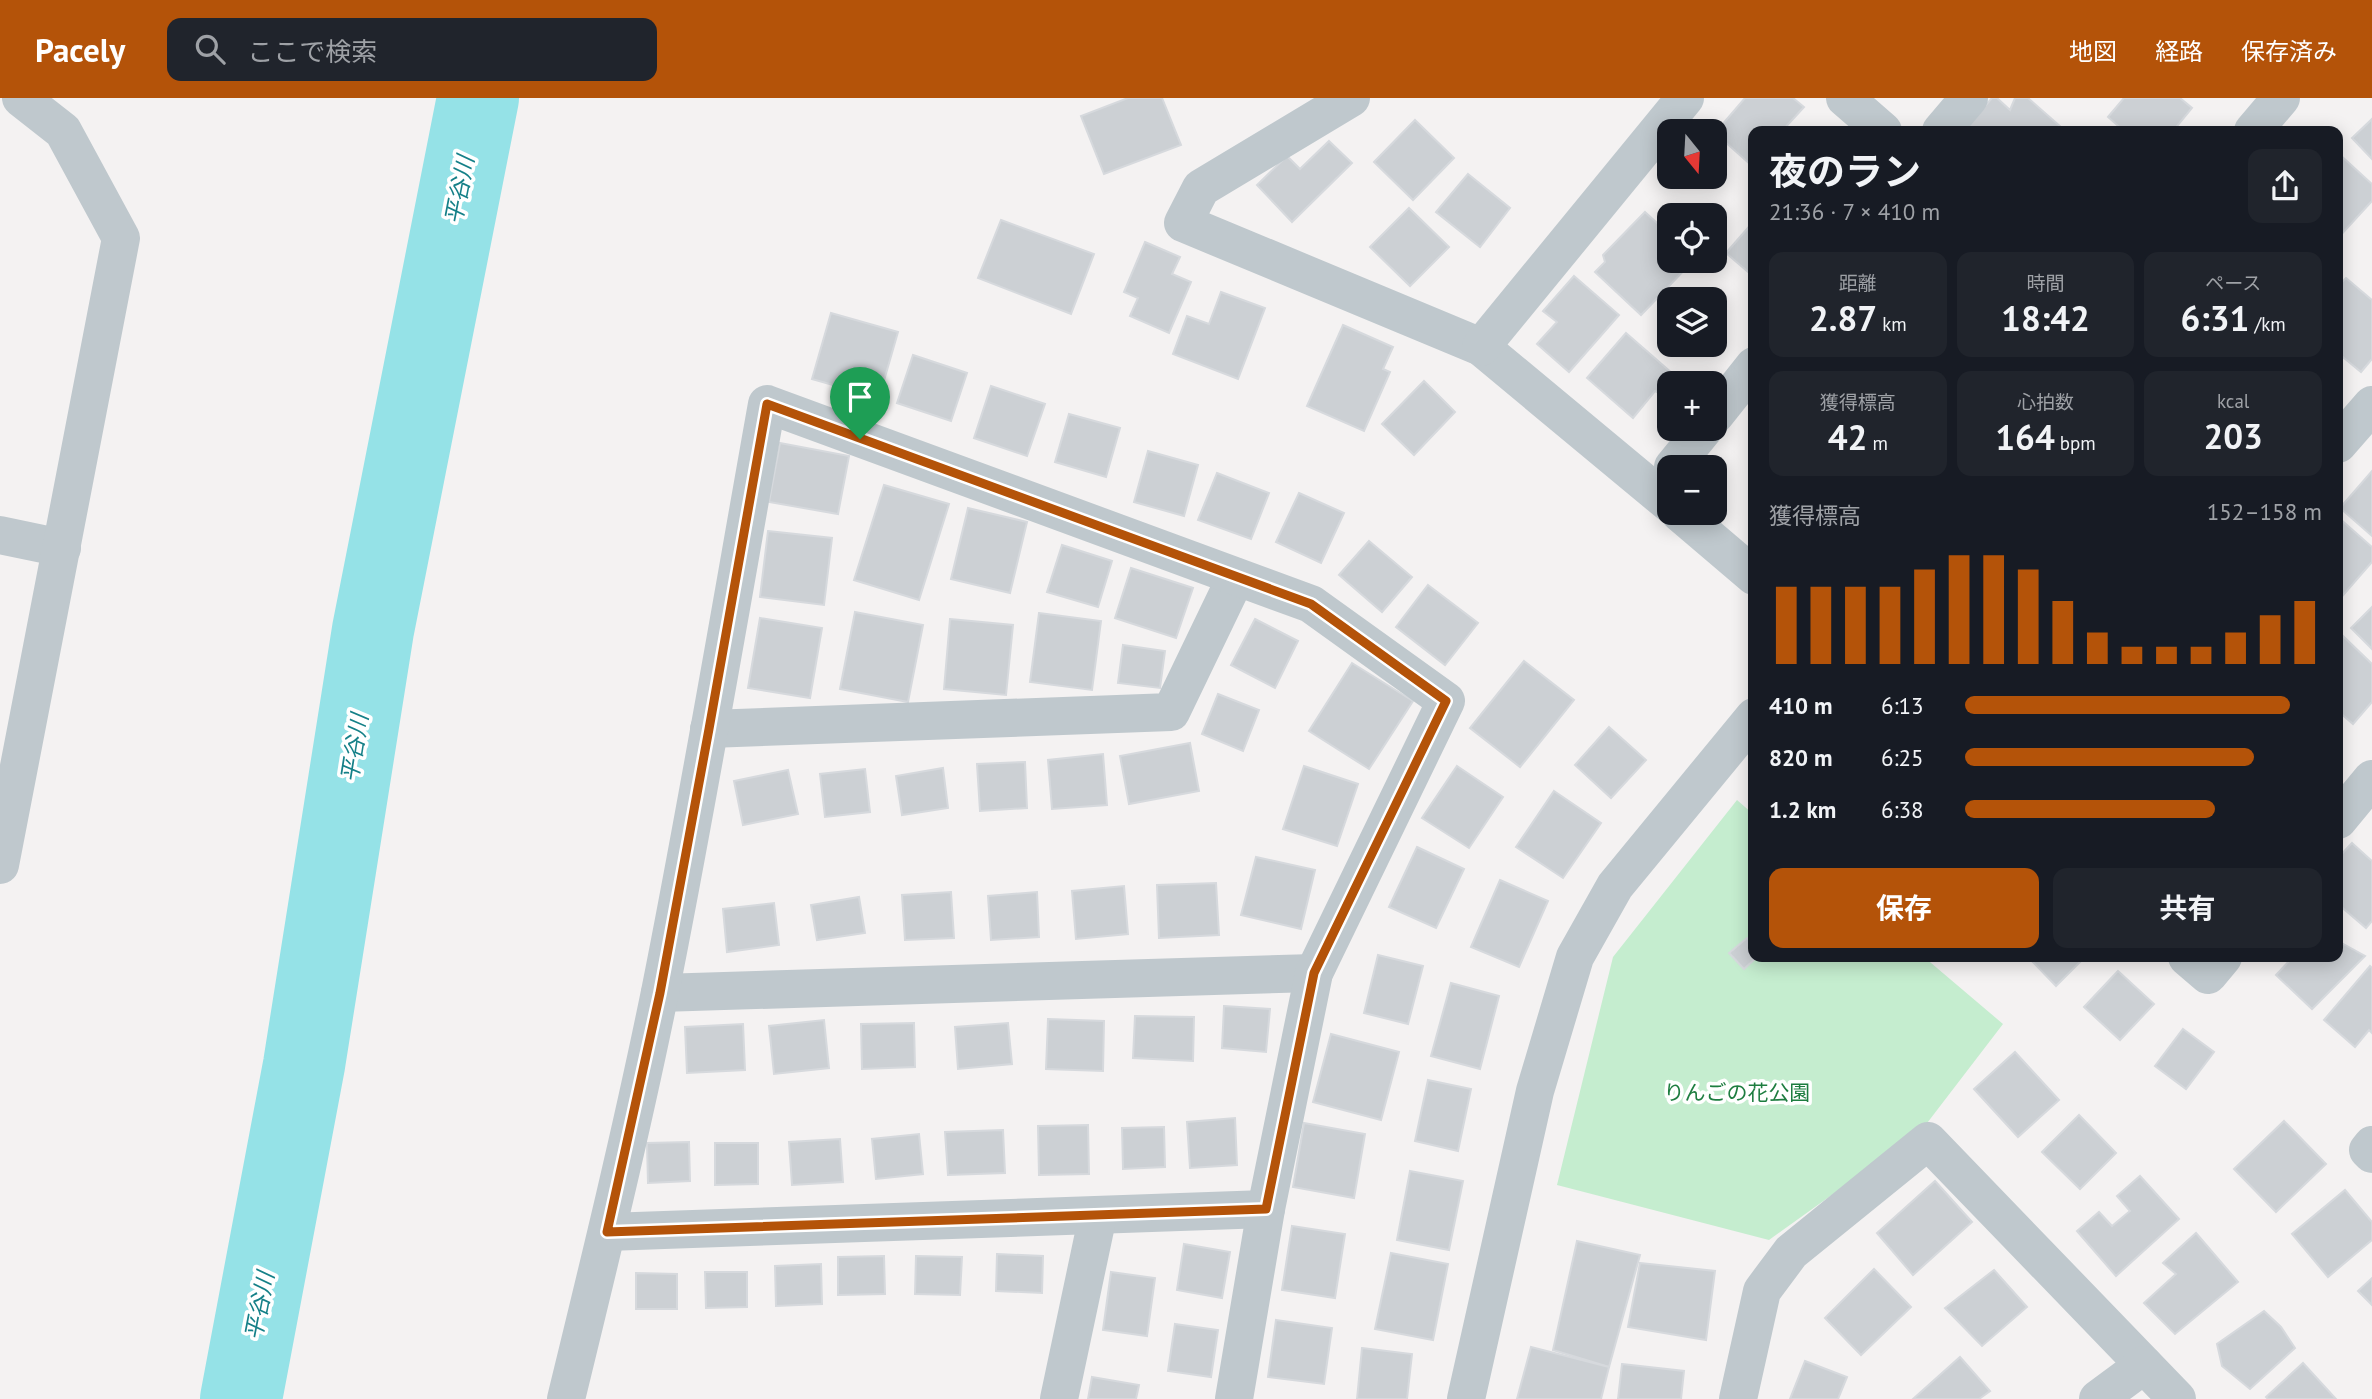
<!DOCTYPE html>
<html lang="ja">
<meta charset="utf-8">
<style>
:root{--surface:#171b24;--page:#20242c;--text:#f1f3f6;--muted:#9ea1a6;--accent:#b45309}
body{margin:0;font-family:"PT Sans","Noto Sans JP",sans-serif;background:var(--page);color:var(--text);height:100vh;display:flex;flex-direction:column;font-size:26px;white-space:nowrap}
*{box-sizing:border-box;margin:0}
p{font-size:23px;color:var(--muted)}
.icon{flex:none;width:38px;height:38px;fill:none;stroke:currentColor;stroke-width:2;stroke-linecap:round;stroke-linejoin:round}
.map{position:relative;flex:1;overflow:hidden}
.details{position:absolute;left:1748px;top:28px;width:595px;height:836px;display:flex;flex-direction:column;background:var(--surface);border-radius:14px;box-shadow:0 4px 18px #0003}
.details>*{flex:none}
.needle{width:46px;rotate:162deg}
.tools{position:absolute;left:1657px;top:21px;display:grid;gap:14px}
.tools a{display:grid;place-items:center;width:70px;height:70px;border-radius:14px;background:var(--surface);box-shadow:0 4px 18px #0003;font-size:35px}
.pin{position:absolute;display:grid;place-items:center;width:60px;height:60px;color:#fff;margin:-72px -30px;border-radius:50% 50% 50% 0;rotate:-45deg;box-shadow:0 0 7px #0007}
.pin .icon{rotate:45deg}
.round{display:grid;place-items:center;flex:none;width:74px;height:74px;border-radius:14px;background:var(--page)}
.headline{display:flex;align-items:center;justify-content:space-between;height:119px;padding:0 21px}
h1{font-size:38px;font-weight:700;line-height:52px}
.stats{display:grid;grid-template-columns:repeat(3,1fr);gap:10px;height:119px;padding:7px 21px}
.stats div{display:grid;align-content:center;border-radius:14px;background:var(--page);text-align:center}
.stats b{font-size:35px;font-weight:700}
.stats small{font-size:19px;font-weight:400}
.stats p{font-size:19px}
.chart{height:196px;padding:14px 21px}
.chart p{display:flex;justify-content:space-between}
.chart svg{width:100%;height:126px;margin-top:7px;stroke:var(--accent);stroke-width:6}
.primary-button{display:flex;gap:14px;margin-top:auto;padding:14px 21px}
.primary-button a{flex:1;height:80px;border-radius:14px;background:var(--accent);color:#fff;font-size:28px;font-weight:700;line-height:80px;text-align:center}
.primary-button a+a{background:var(--page);color:var(--text)}
ul{padding:0 21px;list-style:none;font-size:23px}
li{display:grid;grid-template-columns:112px 84px 1fr;align-items:center;height:52px}
li i{height:18px;border-radius:9px;background:var(--accent)}
header{display:flex;align-items:center;gap:42px;box-sizing:border-box;height:98px;padding:0 35px;background:var(--accent);color:#fff}
header strong{font-size:33px}
nav{display:flex;gap:38px;margin-inline-start:auto;font-size:24px}
.search{width:490px;height:63px;background:var(--page);display:flex;align-items:center;gap:18px;box-sizing:border-box;padding:0 24px;border-radius:14px;color:var(--muted);font-size:26px}
.map>svg:first-child{display:block}
.green{fill:#c5edcf}
.lines{fill:none;stroke-linecap:round;stroke-linejoin:round}
.river{stroke:#95e2e7;stroke-width:82}
.building{fill:#ccd0d4;stroke:#d6d9dd;stroke-width:2}
.minor{stroke:#bfc8cd;stroke-width:38}
.tertiary{stroke:#bfc8cd;stroke-width:38}
.route-casing{stroke:#fff;stroke-width:14}
.route{stroke:#b45309;stroke-width:9}
.labels{text-anchor:middle;dominant-baseline:central;stroke-width:7;stroke-linejoin:round;paint-order:stroke}
.park-label{font-size:21px;fill:#1e7d40;stroke:#fff}
.water-label{font-size:23px;font-style:italic;fill:#158088;stroke:#fff}
</style>
<header>
<strong>Pacely</strong>
<div class="search"><svg class="icon" aria-label="search" viewBox="0 0 24 24"><circle cx="10" cy="10" r="6"/><path d="M15 15l6 6"/></svg>ここで検索</div>
<nav><a>地図</a><a>経路</a><a>保存済み</a></nav>
</header>
<div class="map">
<svg width="2372" height="1301" viewBox="0 0 2372 1301">
<rect width="100%" height="100%" fill="#f4f2f2"/>
<path class="green" d="M 1737,702 L 1753,716 L 1754,859 L 1924,859 L 2003,926 L 1921,1033 L 1769,1142 L 1557,1087 L 1613,859 Z"/>
<g class="lines">
<path class="river" d="M 241,1301 L 304,967 L 373,532 L 478,0"/>
</g>
<g class="building">
<path d="M 1128,0 L 1162,0 L 1181,47 L 1104,76 L 1081,18 Z"/>
<path d="M 1745,0 L 1793,0 L 1804,9 L 1782,33 L 1754,33 L 1754,66 L 1752,68 L 1715,35 Z"/>
<path d="M 1992,0 L 1997,0 L 2010,12 L 2015,0 L 2028,0 L 2061,29 L 2057,33 L 1963,33 Z"/>
<path d="M 2124,0 L 2180,0 L 2192,10 L 2173,33 L 2124,33 L 2108,19 Z"/>
<path d="M 2372,21 L 2372,61 L 2352,40 Z"/>
<path d="M 1415,22 L 1454,60 L 1413,102 L 1374,64 Z"/>
<path d="M 1329,43 L 1352,65 L 1292,124 L 1257,87 L 1287,58 L 1300,71 Z"/>
<path d="M 2338,55 L 2372,86 L 2372,103 L 2339,139 Z"/>
<path d="M 1468,76 L 1510,110 L 1480,149 L 1436,114 Z"/>
<path d="M 1409,110 L 1449,149 L 1410,188 L 1370,149 Z"/>
<path d="M 1645,114 L 1670,137 L 1670,163 L 1693,163 L 1641,217 L 1595,174 L 1605,164 L 1603,157 Z"/>
<path d="M 1001,122 L 1094,156 L 1071,216 L 978,180 Z"/>
<path d="M 1754,123 L 1754,179 L 1726,155 Z"/>
<path d="M 1145,144 L 1180,159 L 1172,176 L 1191,184 L 1169,235 L 1130,218 L 1138,200 L 1124,194 Z"/>
<path d="M 1574,178 L 1619,217 L 1569,274 L 1537,246 L 1557,224 L 1543,213 Z"/>
<path d="M 2346,180 L 2372,202 L 2372,261 L 2361,274 L 2338,255 L 2338,188 Z"/>
<path d="M 1221,194 L 1265,210 L 1238,281 L 1173,256 L 1187,218 L 1209,226 Z"/>
<path d="M 831,215 L 898,234 L 879,300 L 812,281 Z"/>
<path d="M 1343,227 L 1393,249 L 1383,271 L 1390,274 L 1364,333 L 1307,308 Z"/>
<path d="M 1626,235 L 1680,282 L 1677,285 L 1670,285 L 1670,293 L 1665,298 L 1655,293 L 1633,320 L 1587,280 Z"/>
<path d="M 913,257 L 967,275 L 951,323 L 897,305 Z"/>
<path d="M 1424,283 L 1455,314 L 1414,357 L 1382,326 Z"/>
<path d="M 991,288 L 1045,306 L 1027,358 L 974,340 Z"/>
<path d="M 1069,316 L 1120,330 L 1106,379 L 1055,364 Z"/>
<path d="M 780,345 L 849,358 L 838,416 L 769,404 Z"/>
<path d="M 1148,353 L 1198,367 L 1184,418 L 1134,404 Z"/>
<path d="M 2372,373 L 2372,438 L 2340,410 Z"/>
<path d="M 1217,375 L 1269,395 L 1251,441 L 1198,422 Z"/>
<path d="M 884,387 L 949,406 L 919,502 L 854,482 Z"/>
<path d="M 1299,395 L 1344,415 L 1321,465 L 1276,444 Z"/>
<path d="M 968,410 L 1027,424 L 1010,495 L 951,481 Z"/>
<path d="M 2339,420 L 2372,449 L 2372,464 L 2338,503 Z"/>
<path d="M 768,433 L 832,440 L 824,507 L 760,499 Z"/>
<path d="M 1369,443 L 1412,479 L 1382,514 L 1339,477 Z"/>
<path d="M 1062,447 L 1112,463 L 1098,509 L 1047,494 Z"/>
<path d="M 1131,470 L 1193,490 L 1176,540 L 1115,520 Z"/>
<path d="M 1428,487 L 1478,525 L 1445,567 L 1396,529 Z"/>
<path d="M 2372,509 L 2372,551 L 2351,530 Z"/>
<path d="M 855,514 L 923,527 L 908,604 L 840,591 Z"/>
<path d="M 1039,515 L 1101,523 L 1092,592 L 1030,584 Z"/>
<path d="M 760,520 L 822,530 L 810,600 L 748,590 Z"/>
<path d="M 950,521 L 1013,527 L 1006,597 L 944,591 Z"/>
<path d="M 1255,521 L 1298,543 L 1275,590 L 1231,567 Z"/>
<path d="M 2343,538 L 2372,566 L 2372,604 L 2353,626 L 2338,613 L 2338,543 Z"/>
<path d="M 1123,547 L 1165,553 L 1160,590 L 1118,585 Z"/>
<path d="M 1524,563 L 1574,602 L 1520,669 L 1470,630 Z"/>
<path d="M 1352,565 L 1413,603 L 1369,671 L 1309,633 Z"/>
<path d="M 1218,596 L 1259,612 L 1243,653 L 1202,636 Z"/>
<path d="M 1609,629 L 1646,662 L 1611,700 L 1575,667 Z"/>
<path d="M 1190,645 L 1199,693 L 1129,706 L 1120,658 Z"/>
<path d="M 1103,656 L 1107,707 L 1052,711 L 1048,662 Z"/>
<path d="M 1025,664 L 1027,710 L 980,713 L 977,666 Z"/>
<path d="M 1304,668 L 1358,686 L 1337,748 L 1283,731 Z"/>
<path d="M 1457,668 L 1503,699 L 1469,750 L 1422,720 Z"/>
<path d="M 943,670 L 948,710 L 902,717 L 896,678 Z"/>
<path d="M 865,671 L 870,714 L 825,719 L 820,676 Z"/>
<path d="M 788,672 L 798,716 L 743,727 L 734,683 Z"/>
<path d="M 1554,693 L 1601,725 L 1563,780 L 1516,749 Z"/>
<path d="M 2352,745 L 2372,763 L 2372,823 L 2366,830 L 2338,806 L 2338,760 Z"/>
<path d="M 1417,749 L 1464,771 L 1436,830 L 1389,809 Z"/>
<path d="M 1256,759 L 1315,772 L 1301,831 L 1241,817 Z"/>
<path d="M 1500,782 L 1548,803 L 1519,869 L 1471,849 Z"/>
<path d="M 1216,785 L 1219,837 L 1159,840 L 1157,787 Z"/>
<path d="M 1124,788 L 1128,836 L 1076,841 L 1072,793 Z"/>
<path d="M 951,794 L 954,840 L 905,842 L 902,797 Z"/>
<path d="M 1037,794 L 1039,839 L 991,842 L 988,798 Z"/>
<path d="M 859,799 L 865,835 L 817,842 L 811,807 Z"/>
<path d="M 774,805 L 779,847 L 727,854 L 723,811 Z"/>
<path d="M 1747,840 L 1754,846 L 1754,859 L 1757,859 L 1744,871 L 1729,855 Z"/>
<path d="M 2338,843 L 2365,858 L 2312,911 L 2276,877 L 2293,859 L 2338,859 Z"/>
<path d="M 1378,857 L 1423,868 L 1408,926 L 1364,915 Z"/>
<path d="M 2028,859 L 2085,859 L 2056,888 Z"/>
<path d="M 2370,868 L 2372,870 L 2372,935 L 2369,932 L 2355,949 L 2324,922 Z"/>
<path d="M 2118,873 L 2154,906 L 2120,942 L 2084,909 Z"/>
<path d="M 1451,885 L 1499,898 L 1480,971 L 1431,958 Z"/>
<path d="M 1224,908 L 1270,911 L 1266,954 L 1222,950 Z"/>
<path d="M 1135,918 L 1194,919 L 1193,963 L 1133,960 Z"/>
<path d="M 1048,921 L 1104,923 L 1103,973 L 1046,971 Z"/>
<path d="M 824,922 L 829,970 L 774,976 L 769,928 Z"/>
<path d="M 914,925 L 915,969 L 862,971 L 861,926 Z"/>
<path d="M 1008,925 L 1012,966 L 958,971 L 955,929 Z"/>
<path d="M 743,926 L 745,972 L 687,975 L 685,929 Z"/>
<path d="M 2183,931 L 2214,954 L 2186,991 L 2155,968 Z"/>
<path d="M 1331,936 L 1399,954 L 1381,1022 L 1313,1004 Z"/>
<path d="M 2015,954 L 2059,1002 L 2018,1039 L 1974,991 Z"/>
<path d="M 1428,982 L 1471,991 L 1458,1053 L 1415,1043 Z"/>
<path d="M 2079,1017 L 2116,1055 L 2080,1091 L 2042,1054 Z"/>
<path d="M 1235,1020 L 1237,1067 L 1190,1070 L 1187,1024 Z"/>
<path d="M 2284,1023 L 2326,1066 L 2276,1114 L 2234,1071 Z"/>
<path d="M 1304,1025 L 1365,1036 L 1354,1100 L 1293,1089 Z"/>
<path d="M 1088,1027 L 1089,1076 L 1039,1077 L 1038,1028 Z"/>
<path d="M 1164,1029 L 1165,1069 L 1123,1071 L 1122,1030 Z"/>
<path d="M 1003,1032 L 1005,1075 L 948,1077 L 945,1034 Z"/>
<path d="M 919,1036 L 923,1076 L 876,1081 L 872,1041 Z"/>
<path d="M 840,1041 L 843,1084 L 792,1087 L 789,1044 Z"/>
<path d="M 689,1044 L 690,1083 L 648,1085 L 647,1045 Z"/>
<path d="M 715,1045 L 758,1045 L 758,1086 L 715,1087 Z"/>
<path d="M 1410,1073 L 1463,1083 L 1449,1152 L 1397,1142 Z"/>
<path d="M 2140,1078 L 2179,1121 L 2116,1178 L 2077,1133 L 2099,1114 L 2112,1128 L 2130,1113 L 2117,1098 Z"/>
<path d="M 1935,1083 L 1972,1124 L 1913,1177 L 1877,1135 Z"/>
<path d="M 2345,1092 L 2372,1124 L 2372,1142 L 2328,1179 L 2292,1136 Z"/>
<path d="M 1292,1128 L 1345,1136 L 1335,1200 L 1282,1192 Z"/>
<path d="M 2196,1135 L 2238,1184 L 2175,1236 L 2144,1205 L 2176,1176 L 2163,1165 Z"/>
<path d="M 1577,1143 L 1640,1157 L 1609,1269 L 1553,1252 Z"/>
<path d="M 1184,1146 L 1230,1154 L 1222,1200 L 1177,1192 Z"/>
<path d="M 1391,1155 L 1448,1166 L 1433,1242 L 1375,1231 Z"/>
<path d="M 997,1156 L 1043,1158 L 1042,1195 L 996,1193 Z"/>
<path d="M 884,1158 L 885,1196 L 838,1197 L 838,1159 Z"/>
<path d="M 916,1158 L 962,1159 L 960,1197 L 915,1196 Z"/>
<path d="M 1640,1165 L 1715,1173 L 1706,1242 L 1628,1229 Z"/>
<path d="M 821,1166 L 822,1206 L 776,1208 L 775,1168 Z"/>
<path d="M 1874,1171 L 1911,1209 L 1861,1257 L 1825,1220 Z"/>
<path d="M 1994,1172 L 2027,1209 L 1982,1248 L 1945,1210 Z"/>
<path d="M 705,1174 L 747,1174 L 747,1209 L 706,1210 Z"/>
<path d="M 1111,1174 L 1155,1180 L 1147,1238 L 1103,1232 Z"/>
<path d="M 636,1175 L 677,1176 L 677,1211 L 636,1211 Z"/>
<path d="M 2372,1180 L 2372,1207 L 2358,1193 Z"/>
<path d="M 2264,1213 L 2281,1229 L 2295,1250 L 2250,1291 L 2222,1268 L 2217,1246 Z"/>
<path d="M 1276,1222 L 1332,1230 L 1324,1286 L 1268,1279 Z"/>
<path d="M 1175,1226 L 1218,1232 L 1211,1279 L 1168,1273 Z"/>
<path d="M 1531,1249 L 1609,1269 L 1601,1301 L 1517,1301 Z"/>
<path d="M 1362,1250 L 1412,1256 L 1407,1301 L 1357,1301 Z"/>
<path d="M 1960,1259 L 1990,1293 L 1979,1301 L 1913,1301 Z"/>
<path d="M 1805,1263 L 1847,1279 L 1838,1301 L 1790,1301 Z"/>
<path d="M 2303,1265 L 2336,1301 L 2268,1301 L 2266,1299 Z"/>
<path d="M 1622,1266 L 1684,1273 L 1681,1301 L 1618,1301 Z"/>
<path d="M 1092,1279 L 1139,1287 L 1136,1301 L 1088,1301 Z"/>
</g>
<g class="lines">
<g class="minor">
<path d="M 1351,0 L 1201,90 L 1183,125 L 1481,249 L 1670,406"/>
<path d="M 1845,0 L 1883,33"/>
<path d="M 1941,33 L 1969,0"/>
<path d="M 2253,33 L 2281,0"/>
<path d="M 1481,249 L 1685,0"/>
<path d="M 1715,317 L 1754,268"/>
<path d="M 2338,346 L 2372,307"/>
<path d="M 1673,369 L 1704,331"/>
<path d="M 1680,415 L 1754,478"/>
<path d="M 0,437 L 62,450"/>
<path d="M 709,631 L 1171,614 L 1236,479"/>
<path d="M 2338,722 L 2372,681"/>
<path d="M 2187,859 L 2208,877 L 2223,859"/>
<path d="M 660,895 L 1314,875"/>
<path d="M 2372,1047 L 2368,1052 L 2372,1056"/>
<path d="M 607,1134 L 1266,1111"/>
<path d="M 566,1301 C 599,1166 632,1031 660,894 C 699,699 732,502 767,306 L 1311,506 L 1446,603 L 1314,875 L 1266,1111 L 1234,1301"/>
<path d="M 1059,1301 L 1098,1117"/>
<path d="M 1466,1301 L 1535,993 L 1575,859 L 1615,788 L 1754,619"/>
<path d="M 1738,1301 L 1762,1193 L 1791,1154 L 1928,1043 L 2177,1301"/>
<path d="M 2098,1301 L 2144,1267"/>
</g>
<path class="tertiary" d="M 0,767 L 121,140 L 63,33 L 21,0"/>
</g>
<g class="lines">
<defs>
<path id="route" d="M 767,306 L 1311,506 L 1446,603 L 1314,875 L 1266,1111 L 607,1134 L 660,895 L 709,631 Z"/>
</defs>
<use href="#route" class="route-casing"/>
<use href="#route" class="route"/>
</g>
<g class="labels">
<g class="park-label">
<text x="1737" y="994">りんごの花公園</text>
</g>
<g class="water-label">
<text transform="translate(459 92) rotate(-79)">平谷川</text>
<text transform="translate(354 650) rotate(-81)">平谷川</text>
<text transform="translate(259 1208) rotate(-79)">平谷川</text>
</g>
</g>
</svg>
<div class="tools">
<a><svg class="needle" viewBox="-14 -14 28 28"><path d="M0-13l5 13h-10z" fill="#e53935"/><path d="M0 13l5-13h-10z" fill="#9ea1a6"/></svg></a>
<a><svg class="icon" aria-label="locate" viewBox="0 0 24 24"><circle cx="12" cy="12" r="6"/><path d="M12 2v4M12 18v4M2 12h4M18 12h4"/></svg></a>
<a><svg class="icon" aria-label="layers" viewBox="0 0 24 24"><path d="M12 4l9 5-9 5-9-5zM3 14l9 5 9-5"/></svg></a>
<a>+</a>
<a>−</a>
</div>
<div class="pin" style="left:860px;top:341px;background:#1e9e55"><svg class="icon" aria-label="arrive" viewBox="0 0 24 24"><path d="M6 21V4h12l-3 4 3 4H6"/></svg></div>
<section class="details">
<div class="headline"><div><h1>夜のラン</h1><p>21:36 · 7 × 410 m</p></div><a class="round"><svg class="icon" aria-label="share" viewBox="0 0 24 24"><path d="M12 15V3M7 8l5-5 5 5M5 13v7h14v-7"/></svg></a></div>
<div class="stats">
<div><p>距離</p><b>2.87<small> km</small></b></div>
<div><p>時間</p><b>18:42</b></div>
<div><p>ペース</p><b>6:31<small> /km</small></b></div>
</div>
<div class="stats">
<div><p>獲得標高</p><b>42<small> m</small></b></div>
<div><p>心拍数</p><b>164<small> bpm</small></b></div>
<div><p>kcal</p><b>203</b></div>
</div>
<div class="chart"><p><span>獲得標高</span>152–158 m</p>
<svg viewBox="0 0 160 44" preserveAspectRatio="none"><path d="M5 44V17M15 44V17M25 44V17M35 44V17M45 44V11M55 44V6M65 44V6M75 44V11M85 44V22M95 44V33M105 44V38M115 44V38M125 44V38M135 44V33M145 44V27M155 44V22"/></svg>
</div>
<ul>
<li><b>410 m</b>6:13<i style="width:91%"></i></li>
<li><b>820 m</b>6:25<i style="width:81%"></i></li>
<li><b>1.2 km</b>6:38<i style="width:70%"></i></li>
</ul>
<div class="primary-button"><a>保存</a><a>共有</a></div>
</section>
</div>
